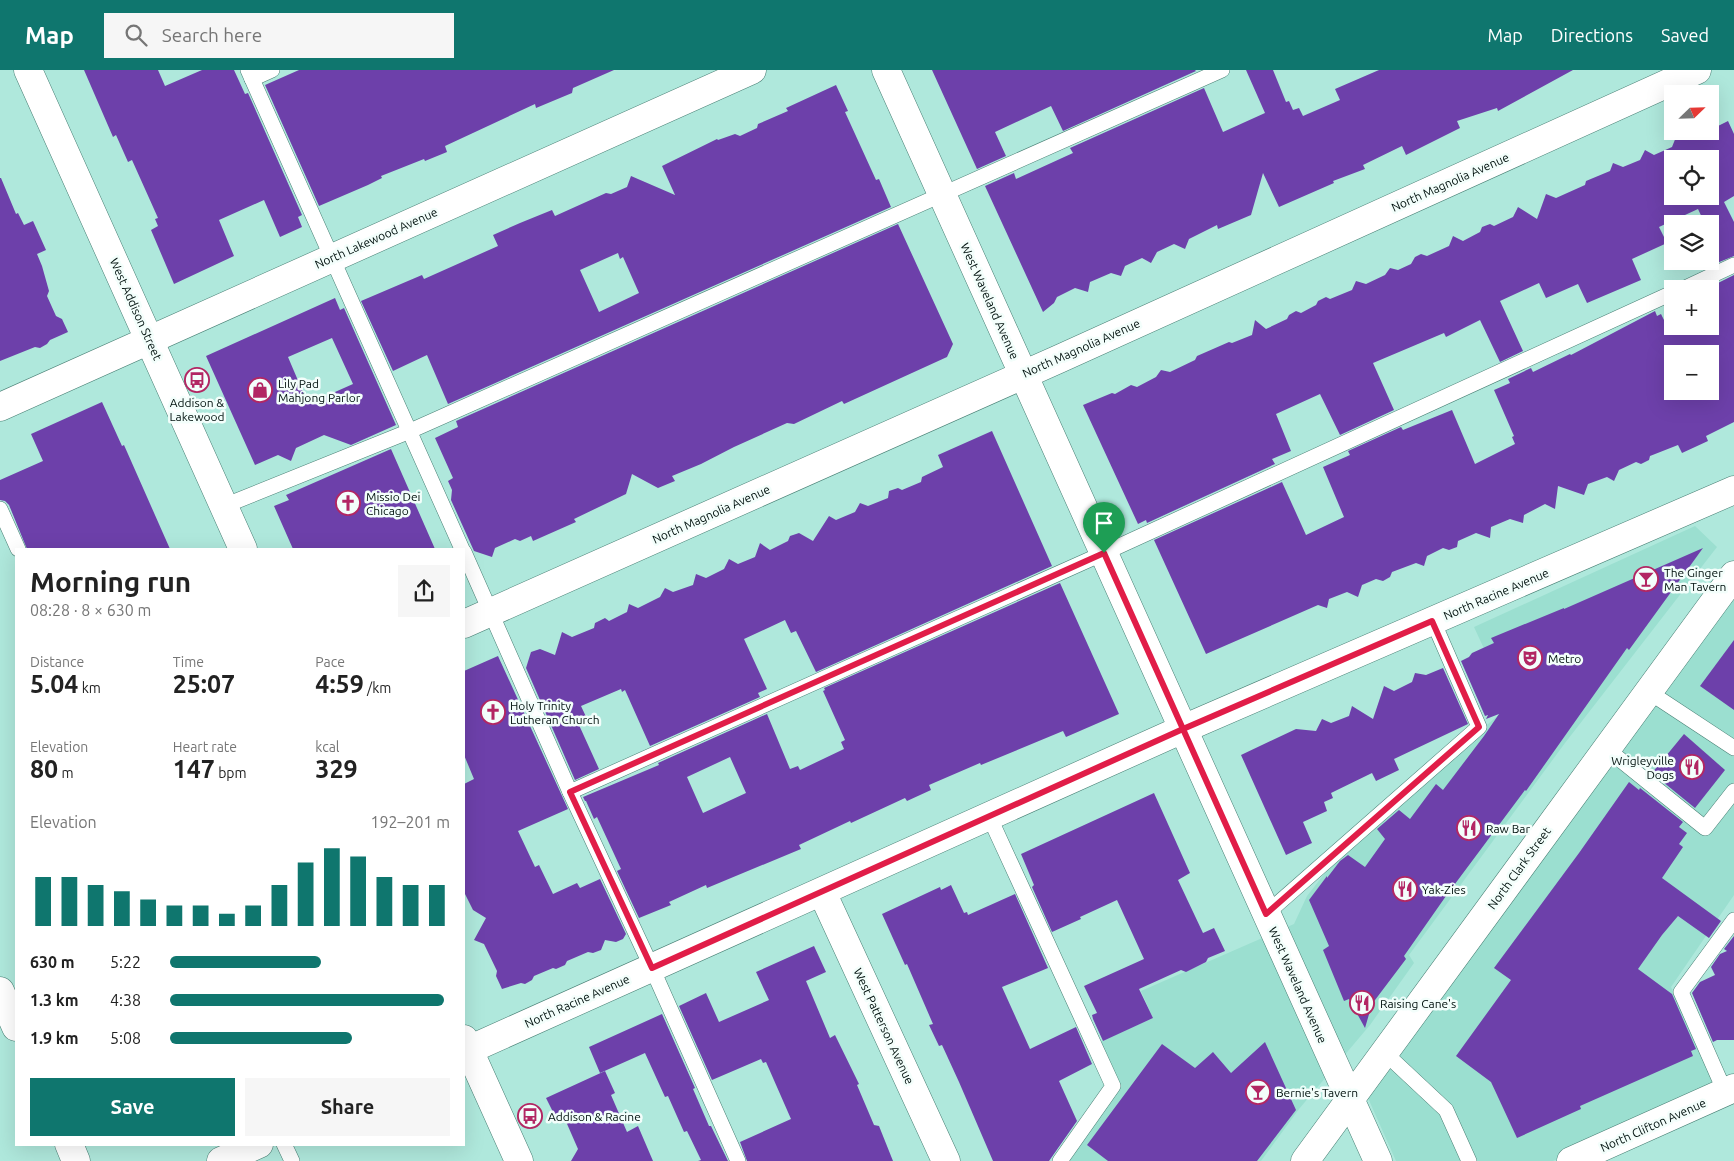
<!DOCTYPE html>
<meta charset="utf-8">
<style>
:root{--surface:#fff;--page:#f6f6f6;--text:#222;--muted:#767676;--accent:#0f766e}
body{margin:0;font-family:Ubuntu,sans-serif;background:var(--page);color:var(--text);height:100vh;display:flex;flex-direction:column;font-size:19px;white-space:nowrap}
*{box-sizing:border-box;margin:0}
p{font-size:16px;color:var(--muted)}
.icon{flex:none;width:28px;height:28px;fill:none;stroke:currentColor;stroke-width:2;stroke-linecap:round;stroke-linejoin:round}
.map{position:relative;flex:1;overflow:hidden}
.side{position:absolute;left:15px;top:478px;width:450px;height:598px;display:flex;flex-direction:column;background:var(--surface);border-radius:0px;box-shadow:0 5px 20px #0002}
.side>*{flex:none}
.needle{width:32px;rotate:67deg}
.buttons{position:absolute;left:1664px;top:15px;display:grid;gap:10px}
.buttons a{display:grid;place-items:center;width:55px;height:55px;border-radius:0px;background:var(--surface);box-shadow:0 5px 20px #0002;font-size:25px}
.pin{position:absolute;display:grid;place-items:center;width:42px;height:42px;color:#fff;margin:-51px -21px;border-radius:50% 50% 50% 0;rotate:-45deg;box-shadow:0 0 5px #0007}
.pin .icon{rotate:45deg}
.round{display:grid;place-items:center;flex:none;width:52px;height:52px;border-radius:0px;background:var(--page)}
.summary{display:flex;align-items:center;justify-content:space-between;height:85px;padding:0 15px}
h1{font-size:28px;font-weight:700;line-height:38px}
.stats{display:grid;grid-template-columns:repeat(3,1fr);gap:8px;height:85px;padding:5px 15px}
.stats div{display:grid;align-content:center}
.stats b{font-size:25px;font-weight:700}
.stats small{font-size:14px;font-weight:400}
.stats p{font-size:14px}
.chart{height:140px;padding:10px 15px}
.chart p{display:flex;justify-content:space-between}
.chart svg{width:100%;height:90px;margin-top:5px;stroke:var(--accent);stroke-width:6}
.primary-button{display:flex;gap:10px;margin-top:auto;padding:10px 15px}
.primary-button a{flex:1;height:58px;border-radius:0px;background:var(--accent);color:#fff;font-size:20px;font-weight:700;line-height:58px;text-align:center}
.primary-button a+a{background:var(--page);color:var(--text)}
ul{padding:0 15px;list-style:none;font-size:16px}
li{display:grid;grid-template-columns:80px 60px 1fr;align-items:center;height:38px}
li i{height:12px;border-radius:6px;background:var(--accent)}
header{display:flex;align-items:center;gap:30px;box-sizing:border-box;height:70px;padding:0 25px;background:var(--accent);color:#fff}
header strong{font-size:24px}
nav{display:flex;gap:28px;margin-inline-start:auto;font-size:18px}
.search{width:350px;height:45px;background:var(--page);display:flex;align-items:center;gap:12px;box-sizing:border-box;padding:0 18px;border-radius:0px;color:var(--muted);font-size:19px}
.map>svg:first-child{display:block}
.built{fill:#9bdfd0}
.building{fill:#6d40aa;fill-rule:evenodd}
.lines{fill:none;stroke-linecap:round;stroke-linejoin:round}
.service-casing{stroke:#487f74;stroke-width:16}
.minor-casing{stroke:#487f74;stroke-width:29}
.tertiary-casing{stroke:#487f74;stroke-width:29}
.secondary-casing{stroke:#487f74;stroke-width:29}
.service{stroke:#fff;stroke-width:15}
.minor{stroke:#fff;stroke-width:28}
.tertiary{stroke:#fff;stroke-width:28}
.secondary{stroke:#fff;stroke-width:28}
.route-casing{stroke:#fff;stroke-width:10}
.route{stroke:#e11d48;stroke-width:6}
.labels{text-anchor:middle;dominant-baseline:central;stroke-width:5;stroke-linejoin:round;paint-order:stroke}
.street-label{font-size:12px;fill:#00110e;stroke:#f3fefb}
.poi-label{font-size:12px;fill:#00110e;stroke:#f3fefb;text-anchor:start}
</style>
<header>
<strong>Map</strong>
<div class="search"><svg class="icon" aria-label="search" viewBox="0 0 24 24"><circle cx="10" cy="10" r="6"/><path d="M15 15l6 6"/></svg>Search here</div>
<nav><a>Map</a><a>Directions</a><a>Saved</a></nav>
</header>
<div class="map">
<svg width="1734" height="1091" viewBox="0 0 1734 1091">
<rect width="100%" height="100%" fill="#afe8dc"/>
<g class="built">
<path d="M 1695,456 L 1717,477 L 1565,673 L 1409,885 L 1414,893 L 1370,955 L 1299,1039 L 1261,1091 L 1065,1091 L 1119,1015 L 1100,972 L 1153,948 L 1141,921 L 1294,854 L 1307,826 L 1343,780 L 1510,635 L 1474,557 Z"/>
<path d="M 1734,514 L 1734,825 L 1671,917 L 1717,1021 L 1553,1091 L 1396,1091 L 1364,1019 Z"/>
</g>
<g class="building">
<path d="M 84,0 L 158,0 L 165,16 L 202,0 L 234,0 L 245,24 L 248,23 L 302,145 L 298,147 L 302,157 L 280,167 L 264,130 L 219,150 L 234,186 L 174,214 L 151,160 L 158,156 L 155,149 L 158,148 L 132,90 L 128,92 L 116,65 L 113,67 Z"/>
<path d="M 299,0 L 614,0 L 573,18 L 572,23 L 536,38 L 535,34 L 445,76 L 447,82 L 425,91 L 424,89 L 381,106 L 382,108 L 368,115 L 319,136 L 265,15 Z"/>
<path d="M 932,0 L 1195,0 L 1196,1 L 1063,61 L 1051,36 L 995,62 L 1006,86 L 977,99 Z"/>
<path d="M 1246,0 L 1273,0 L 1286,32 L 1289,31 L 1293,40 L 1299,38 L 1303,46 L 1340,30 L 1335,19 L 1379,0 L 1573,0 L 1498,41 L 1497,38 L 1457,51 L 1460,58 L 1406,85 L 1402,76 L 1363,95 L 1365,99 L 1333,111 L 1334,113 L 1279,137 L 1263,103 L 1251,145 L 1218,159 L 1217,155 L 1189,169 L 1185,179 L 1174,174 L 1157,182 L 1151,193 L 1142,188 L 1125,196 L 1121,206 L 1111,203 L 1090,212 L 1088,222 L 1075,218 L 1057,227 L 1054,233 L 1043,242 L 985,116 L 1014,103 L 1016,109 L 1073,83 L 1070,78 L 1204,18 L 1223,62 L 1265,43 Z"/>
<path d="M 836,15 L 848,41 L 845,42 L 876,110 L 879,109 L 891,137 L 448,334 L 427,285 L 393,301 L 361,231 L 422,205 L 424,209 L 498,176 L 493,165 L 520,153 L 552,140 L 555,146 L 606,123 L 611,124 L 627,117 L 631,106 L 675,125 L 662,96 L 717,69 L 718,70 L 735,64 L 740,66 L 757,58 L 758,54 L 788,41 L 786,38 ZM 618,183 L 620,189 L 623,187 L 639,223 L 599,242 L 580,200 Z"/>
<path d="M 1728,51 L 1734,64 L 1734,126 L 1724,132 L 1734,152 L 1734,186 L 1717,193 L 1710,178 L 1710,154 L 1705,154 L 1698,139 L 1659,157 L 1667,173 L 1632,189 L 1641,210 L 1587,233 L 1578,214 L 1546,228 L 1539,213 L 1500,231 L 1523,281 L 1500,292 L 1480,250 L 1446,267 L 1444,263 L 1373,293 L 1394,340 L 1340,365 L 1320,324 L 1276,344 L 1291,381 L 1272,389 L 1275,394 L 1147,453 L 1146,450 L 1138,454 L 1083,335 L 1112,323 L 1115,324 L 1131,315 L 1137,317 L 1156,307 L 1161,300 L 1170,302 L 1195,290 L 1197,286 L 1229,272 L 1232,273 L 1252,265 L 1255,250 L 1266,259 L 1287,249 L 1289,245 L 1296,241 L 1301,243 L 1316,235 L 1318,231 L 1326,227 L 1330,229 L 1352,220 L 1356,211 L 1366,214 L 1385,205 L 1390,198 L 1398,200 L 1411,194 L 1415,187 L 1421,184 L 1427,186 L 1449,176 L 1453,166 L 1463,171 L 1480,162 L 1482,157 L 1490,154 L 1494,156 L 1513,147 L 1518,137 L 1537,149 L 1546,124 L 1556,128 L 1585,115 L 1586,111 L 1610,101 L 1613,93 L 1623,97 L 1640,90 L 1645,80 L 1654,85 L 1672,77 L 1676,67 L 1686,70 L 1705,61 L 1710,61 L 1710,52 L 1718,56 ZM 1672,89 L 1710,89 L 1710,126 L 1672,126 Z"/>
<path d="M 0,108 L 1,108 L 16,144 L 18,143 L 24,155 L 33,151 L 46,180 L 37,184 L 42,196 L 49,221 L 47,226 L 56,246 L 62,249 L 68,262 L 50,270 L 47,274 L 40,278 L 35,277 L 0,291 Z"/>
<path d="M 898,154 L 953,274 L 947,287 L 844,334 L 842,331 L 794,354 L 787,353 L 734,377 L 701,394 L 672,406 L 675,411 L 658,418 L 632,404 L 626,424 L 574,449 L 576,452 L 533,471 L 531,466 L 520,471 L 515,469 L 495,478 L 492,487 L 474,481 L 451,430 L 452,420 L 448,411 L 453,408 L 435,368 L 458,357 L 456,351 Z"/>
<path d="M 1734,205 L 1734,352 L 1706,366 L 1708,371 L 1682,383 L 1678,375 L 1650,386 L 1649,390 L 1641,394 L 1636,392 L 1619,400 L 1614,411 L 1607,407 L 1588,414 L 1584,425 L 1558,416 L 1555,439 L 1545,434 L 1524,445 L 1523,453 L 1510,449 L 1491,457 L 1490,468 L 1476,463 L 1458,471 L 1457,477 L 1449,480 L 1443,478 L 1427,486 L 1424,496 L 1416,493 L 1392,502 L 1390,507 L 1383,511 L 1376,509 L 1362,515 L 1358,527 L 1347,522 L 1329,529 L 1327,538 L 1318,535 L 1206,584 L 1154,470 L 1282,412 L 1306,465 L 1344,447 L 1323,397 L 1350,385 L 1348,381 L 1401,357 L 1403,360 L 1452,340 L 1475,394 L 1515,374 L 1512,367 L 1514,366 L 1494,320 L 1510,313 L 1508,309 L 1531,298 L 1533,302 L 1570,284 L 1571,285 L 1655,241 L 1657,246 L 1661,244 L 1667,256 L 1710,256 L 1710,217 ZM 1672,284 L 1710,284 L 1710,321 L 1672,321 Z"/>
<path d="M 335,228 L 340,240 L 344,238 L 396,355 L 351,375 L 324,365 L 296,378 L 291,391 L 278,385 L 255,395 L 206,286 ZM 332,268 L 353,314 L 308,334 L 288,287 Z"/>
<path d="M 102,332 L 122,376 L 124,375 L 170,479 L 27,479 L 9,435 L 5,431 L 0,430 L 0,410 L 43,391 L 31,364 Z"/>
<path d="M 992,361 L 1052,496 L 816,602 L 796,561 L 791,563 L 785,550 L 744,569 L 767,619 L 758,623 L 760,627 L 650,676 L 625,620 L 622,622 L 621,619 L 581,636 L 588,651 L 579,655 L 599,699 L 575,710 L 526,598 L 531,582 L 540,579 L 555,585 L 562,562 L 572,567 L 594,558 L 595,553 L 605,548 L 609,551 L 627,542 L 629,534 L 638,538 L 660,527 L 665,518 L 673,522 L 693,515 L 696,504 L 706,508 L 724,499 L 729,489 L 738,494 L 755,487 L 760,473 L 770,480 L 788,471 L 790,466 L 799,463 L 813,471 L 829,446 L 836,450 L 855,442 L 860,433 L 868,436 L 888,428 L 889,421 L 898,418 L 902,420 L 921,412 L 922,407 L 943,397 L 938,385 Z"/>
<path d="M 391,379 L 435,479 L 293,479 L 274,436 L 289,430 L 286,425 Z"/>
<path d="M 1703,478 L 1629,580 L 1627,578 L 1526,721 L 1525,720 L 1446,826 L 1404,886 L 1406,889 L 1372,934 L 1365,958 L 1349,929 L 1344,931 L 1323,880 L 1329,876 L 1309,830 L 1327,806 L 1327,808 L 1340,791 L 1348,785 L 1365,797 L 1385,769 L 1377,759 L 1399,740 L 1410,749 L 1436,714 L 1443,720 L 1484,666 L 1499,644 L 1486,649 L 1488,645 L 1485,646 L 1461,591 L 1469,587 L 1472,583 L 1494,573 L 1491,568 L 1564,538 L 1564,539 Z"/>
<path d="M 1060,513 L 1119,644 L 1066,667 L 1063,661 L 981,695 L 980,693 L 929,715 L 931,720 L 907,731 L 905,728 L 851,753 L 850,751 L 799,775 L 801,779 L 707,818 L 706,815 L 669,832 L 671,835 L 639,848 L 617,801 L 621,799 L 597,747 L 594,749 L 586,731 L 585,731 L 583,727 L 659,695 L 658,693 L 767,644 L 790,699 L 798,696 L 800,700 L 844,679 L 841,672 L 845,670 L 823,621 L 825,620 L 824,618 ZM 730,687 L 746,723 L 703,743 L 687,707 Z"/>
<path d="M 1734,570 L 1734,640 L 1700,616 Z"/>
<path d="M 498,586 L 568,739 L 518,761 L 535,797 L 539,795 L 553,824 L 577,813 L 580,818 L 600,809 L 626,864 L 623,869 L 616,872 L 605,870 L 601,880 L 593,883 L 588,882 L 567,891 L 565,895 L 556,899 L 553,898 L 534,906 L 532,910 L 525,914 L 521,913 L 502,919 L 496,906 L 497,901 L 484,874 L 474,870 L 486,848 L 473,840 L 464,822 L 464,714 L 474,709 L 464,685 L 464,601 Z"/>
<path d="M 1443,598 L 1468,654 L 1394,689 L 1399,700 L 1376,711 L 1372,703 L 1331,723 L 1333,728 L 1324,732 L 1327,741 L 1303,752 L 1312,773 L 1286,785 L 1241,685 L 1296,659 L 1316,661 L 1322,649 L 1331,653 L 1349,646 L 1352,636 L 1373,649 L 1384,616 L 1394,621 L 1412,612 L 1415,603 L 1426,605 Z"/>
<path d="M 1684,664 L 1725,700 L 1695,738 L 1652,703 Z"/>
<path d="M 1629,712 L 1639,720 L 1640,718 L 1683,752 L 1679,757 L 1687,763 L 1679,774 L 1683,777 L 1662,808 L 1721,851 L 1709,868 L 1678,846 L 1662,865 L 1638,899 L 1672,924 L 1696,979 L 1691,981 L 1693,986 L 1580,1036 L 1581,1039 L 1517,1068 L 1491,1012 L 1456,986 L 1511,910 L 1494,898 L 1579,783 Z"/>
<path d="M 1154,723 L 1190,803 L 1178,810 L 1203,863 L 1214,858 L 1225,881 L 1208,888 L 1206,892 L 1186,902 L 1181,900 L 1139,919 L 1153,948 L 1103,971 L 1093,949 L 1092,945 L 1097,943 L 1084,916 L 1144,889 L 1117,830 L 1080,847 L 1081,849 L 1052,862 L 1032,817 L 1034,815 L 1021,784 Z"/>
<path d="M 951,815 L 964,843 L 967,842 L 968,845 L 1015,824 L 1048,898 L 1002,917 L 1030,979 L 1076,957 L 1092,994 L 1059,1011 L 1077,1051 L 1049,1091 L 993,1091 L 959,1012 L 942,975 L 939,976 L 929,955 L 933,954 L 907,894 L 905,895 L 882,844 L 940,817 L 941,820 Z"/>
<path d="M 1734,866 L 1734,970 L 1717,970 L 1713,972 L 1692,923 L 1700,912 L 1715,905 L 1711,897 L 1720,884 L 1727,881 L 1724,879 Z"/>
<path d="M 814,876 L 826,902 L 806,911 L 830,968 L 835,965 L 859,1014 L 857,1015 L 874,1055 L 879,1056 L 893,1091 L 747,1091 L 740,1072 L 791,1049 L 766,992 L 763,993 L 761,989 L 712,1010 L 679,936 L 706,923 L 719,952 L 769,930 L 756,902 Z"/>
<path d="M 662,944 L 695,1018 L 693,1019 L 709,1056 L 711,1056 L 728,1091 L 698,1091 L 701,1090 L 687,1061 L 684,1062 L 668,1026 L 665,1027 L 645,983 L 600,1003 L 589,977 Z"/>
<path d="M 1265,972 L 1296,1040 L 1257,1091 L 1108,1091 L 1087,1075 L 1162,974 L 1195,998 L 1213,982 L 1231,1003 Z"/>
<path d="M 605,1001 L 615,1023 L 611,1025 L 627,1062 L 638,1056 L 653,1091 L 571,1091 L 578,1079 L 564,1047 L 557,1050 L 546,1028 Z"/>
</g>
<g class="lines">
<defs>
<g id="service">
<path d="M 248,0 L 462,479"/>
<path d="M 252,9 L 272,0"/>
<path d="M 1683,219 L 1734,195"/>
<path d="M 224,436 L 410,361 L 1222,0"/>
<path d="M 0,439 L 18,479"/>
<path d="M 464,482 L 570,722 L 652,898 L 738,1091"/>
<path d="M 1649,622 L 1734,678"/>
<path d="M 1607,679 L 1705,758 L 1734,721"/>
<path d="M 570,722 L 1104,483 L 1672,223"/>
<path d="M 989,746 L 1113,1016 L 1060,1091"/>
<path d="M 1266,844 L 1479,657 L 1433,551"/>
<path d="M 1384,982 L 1446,1040 L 1469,1091"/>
<path d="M 1725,1022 L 1681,922 L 1734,850"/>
<path d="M 284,1074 L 292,1091"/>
</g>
<g id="minor">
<path d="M 886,0 L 1378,1091"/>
<path d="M 0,337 L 752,0"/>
<path d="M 464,554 L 1059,289 L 1697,0"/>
<path d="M 822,822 L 946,1091"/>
<path d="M 0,921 L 16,957"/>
<path d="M 69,1074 L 76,1091"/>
<path d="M 1571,1091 L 1734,1018"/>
</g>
<g id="tertiary">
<path d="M 28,0 L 243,479"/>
<path d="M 464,969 L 519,1091"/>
<path d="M 464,982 L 1183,659 L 1734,420"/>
<path d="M 221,1091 L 259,1074"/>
</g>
<path id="secondary" d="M 1305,1091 L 1734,505"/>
</defs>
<use href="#service" class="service-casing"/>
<use href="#minor" class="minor-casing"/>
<use href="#tertiary" class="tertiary-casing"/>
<use href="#secondary" class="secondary-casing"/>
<use href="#service" class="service"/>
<use href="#minor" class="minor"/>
<use href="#tertiary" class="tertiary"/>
<use href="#secondary" class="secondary"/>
</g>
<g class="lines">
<defs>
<path id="route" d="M 1104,483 L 570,722 L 652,898 L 1183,659 L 1266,844 L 1479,657 L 1432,551 L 1183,659 L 1104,483"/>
</defs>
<use href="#route" class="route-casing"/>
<use href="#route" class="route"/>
</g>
<defs>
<symbol id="bus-ring" viewBox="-11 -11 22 22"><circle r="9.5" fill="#f3fefb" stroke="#b22663" stroke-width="1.5"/><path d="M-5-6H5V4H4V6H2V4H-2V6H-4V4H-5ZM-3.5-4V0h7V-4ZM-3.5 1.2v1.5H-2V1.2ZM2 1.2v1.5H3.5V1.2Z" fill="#b22663"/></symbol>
<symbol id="shop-ring" viewBox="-11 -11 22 22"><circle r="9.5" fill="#f3fefb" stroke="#b22663" stroke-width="1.5"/><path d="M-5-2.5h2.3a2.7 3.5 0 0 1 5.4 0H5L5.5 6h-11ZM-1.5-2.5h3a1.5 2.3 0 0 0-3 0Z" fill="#b22663"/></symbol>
<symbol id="church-ring" viewBox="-11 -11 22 22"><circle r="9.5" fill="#f3fefb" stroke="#b22663" stroke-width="1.5"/><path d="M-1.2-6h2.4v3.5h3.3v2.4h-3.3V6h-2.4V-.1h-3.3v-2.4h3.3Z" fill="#b22663"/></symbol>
<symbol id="bar-ring" viewBox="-11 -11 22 22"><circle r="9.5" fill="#f3fefb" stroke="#b22663" stroke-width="1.5"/><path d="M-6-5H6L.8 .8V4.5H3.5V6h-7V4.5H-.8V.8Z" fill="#b22663"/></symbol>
<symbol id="theatre-ring" viewBox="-11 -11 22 22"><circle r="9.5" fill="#f3fefb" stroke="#b22663" stroke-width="1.5"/><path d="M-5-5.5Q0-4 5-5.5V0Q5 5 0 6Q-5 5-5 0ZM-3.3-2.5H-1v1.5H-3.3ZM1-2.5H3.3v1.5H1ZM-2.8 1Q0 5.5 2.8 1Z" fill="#b22663"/></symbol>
<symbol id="restaurant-ring" viewBox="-11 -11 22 22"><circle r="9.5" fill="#f3fefb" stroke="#b22663" stroke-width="1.5"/><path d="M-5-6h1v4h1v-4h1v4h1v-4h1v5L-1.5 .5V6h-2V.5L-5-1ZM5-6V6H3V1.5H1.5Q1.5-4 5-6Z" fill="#b22663"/></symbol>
</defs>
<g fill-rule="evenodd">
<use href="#bus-ring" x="183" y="296" width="28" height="28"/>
<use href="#shop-ring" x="246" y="306" width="28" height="28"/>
<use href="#church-ring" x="334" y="419" width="28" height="28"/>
<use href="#bar-ring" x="1632" y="495" width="28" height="28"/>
<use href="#theatre-ring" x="1516" y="574" width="28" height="28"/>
<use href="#church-ring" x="479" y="628" width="28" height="28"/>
<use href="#restaurant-ring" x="1678" y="683" width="28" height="28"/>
<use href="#restaurant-ring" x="1455" y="744" width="28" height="28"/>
<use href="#restaurant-ring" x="1391" y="805" width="28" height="28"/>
<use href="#restaurant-ring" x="1348" y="919" width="28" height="28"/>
<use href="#bar-ring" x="1244" y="1008" width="28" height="28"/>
<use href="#bus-ring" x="516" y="1032" width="28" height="28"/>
</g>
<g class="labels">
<g class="street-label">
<text transform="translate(1450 112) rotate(-24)">North Magnolia Avenue</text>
<text transform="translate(376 168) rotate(-24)">North Lakewood Avenue</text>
<text transform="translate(990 231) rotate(66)">West Waveland Avenue</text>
<text transform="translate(136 239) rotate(66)">West Addison Street</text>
<text transform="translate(1081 278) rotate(-24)">North Magnolia Avenue</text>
<text transform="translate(711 444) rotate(-24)">North Magnolia Avenue</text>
<text transform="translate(1496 524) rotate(-23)">North Racine Avenue</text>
<text transform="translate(1519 798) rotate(-54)">North Clark Street</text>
<text transform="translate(1298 915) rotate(66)">West Waveland Avenue</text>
<text transform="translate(577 931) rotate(-24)">North Racine Avenue</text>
<text transform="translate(884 956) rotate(65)">West Patterson Avenue</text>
<text transform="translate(1653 1055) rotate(-24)">North Clifton Avenue</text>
</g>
<g class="poi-label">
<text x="278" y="313">Lily Pad<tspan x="278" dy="14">Mahjong Parlor</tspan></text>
<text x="197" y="332" text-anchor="middle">Addison &amp;<tspan x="197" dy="14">Lakewood</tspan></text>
<text x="366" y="426">Missio Dei<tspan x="366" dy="14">Chicago</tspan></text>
<text x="1664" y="502">The Ginger<tspan x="1664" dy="14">Man Tavern</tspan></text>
<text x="1548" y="588">Metro</text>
<text x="510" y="635">Holy Trinity<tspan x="510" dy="14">Lutheran Church</tspan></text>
<text x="1674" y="690" text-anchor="end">Wrigleyville<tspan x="1674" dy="14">Dogs</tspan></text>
<text x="1486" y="758">Raw Bar</text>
<text x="1422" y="819">Yak-Zies</text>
<text x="1380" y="933">Raising Cane's</text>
<text x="1276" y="1022">Bernie's Tavern</text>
<text x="548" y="1046">Addison &amp; Racine</text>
</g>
</g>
</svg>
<div class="buttons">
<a><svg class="needle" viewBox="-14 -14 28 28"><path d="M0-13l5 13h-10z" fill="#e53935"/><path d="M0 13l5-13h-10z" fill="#767676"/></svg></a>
<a><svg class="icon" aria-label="locate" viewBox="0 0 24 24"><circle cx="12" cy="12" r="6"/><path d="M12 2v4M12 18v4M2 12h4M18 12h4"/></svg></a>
<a><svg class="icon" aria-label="layers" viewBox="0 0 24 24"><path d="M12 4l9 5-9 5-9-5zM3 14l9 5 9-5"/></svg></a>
<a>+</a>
<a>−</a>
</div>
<div class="pin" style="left:1104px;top:483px;background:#1e9e55"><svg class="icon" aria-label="arrive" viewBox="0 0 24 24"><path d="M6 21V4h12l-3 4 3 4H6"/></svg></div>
<section class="side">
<div class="summary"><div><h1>Morning run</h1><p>08:28 · 8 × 630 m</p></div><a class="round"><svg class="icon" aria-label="share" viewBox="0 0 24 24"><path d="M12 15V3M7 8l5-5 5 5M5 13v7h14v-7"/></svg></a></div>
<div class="stats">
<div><p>Distance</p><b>5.04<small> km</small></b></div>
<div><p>Time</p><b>25:07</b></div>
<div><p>Pace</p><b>4:59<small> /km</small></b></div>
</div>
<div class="stats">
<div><p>Elevation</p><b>80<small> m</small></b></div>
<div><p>Heart rate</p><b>147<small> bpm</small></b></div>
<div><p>kcal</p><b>329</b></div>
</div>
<div class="chart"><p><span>Elevation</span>192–201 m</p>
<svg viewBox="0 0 160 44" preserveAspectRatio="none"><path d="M5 44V20M15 44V20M25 44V24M35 44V27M45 44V31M55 44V34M65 44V34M75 44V38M85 44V34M95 44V24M105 44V13M115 44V6M125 44V10M135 44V20M145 44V24M155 44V24"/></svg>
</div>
<ul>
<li><b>630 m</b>5:22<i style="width:54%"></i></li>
<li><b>1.3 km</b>4:38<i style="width:98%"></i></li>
<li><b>1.9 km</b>5:08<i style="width:65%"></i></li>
</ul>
<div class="primary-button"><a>Save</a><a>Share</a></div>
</section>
</div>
